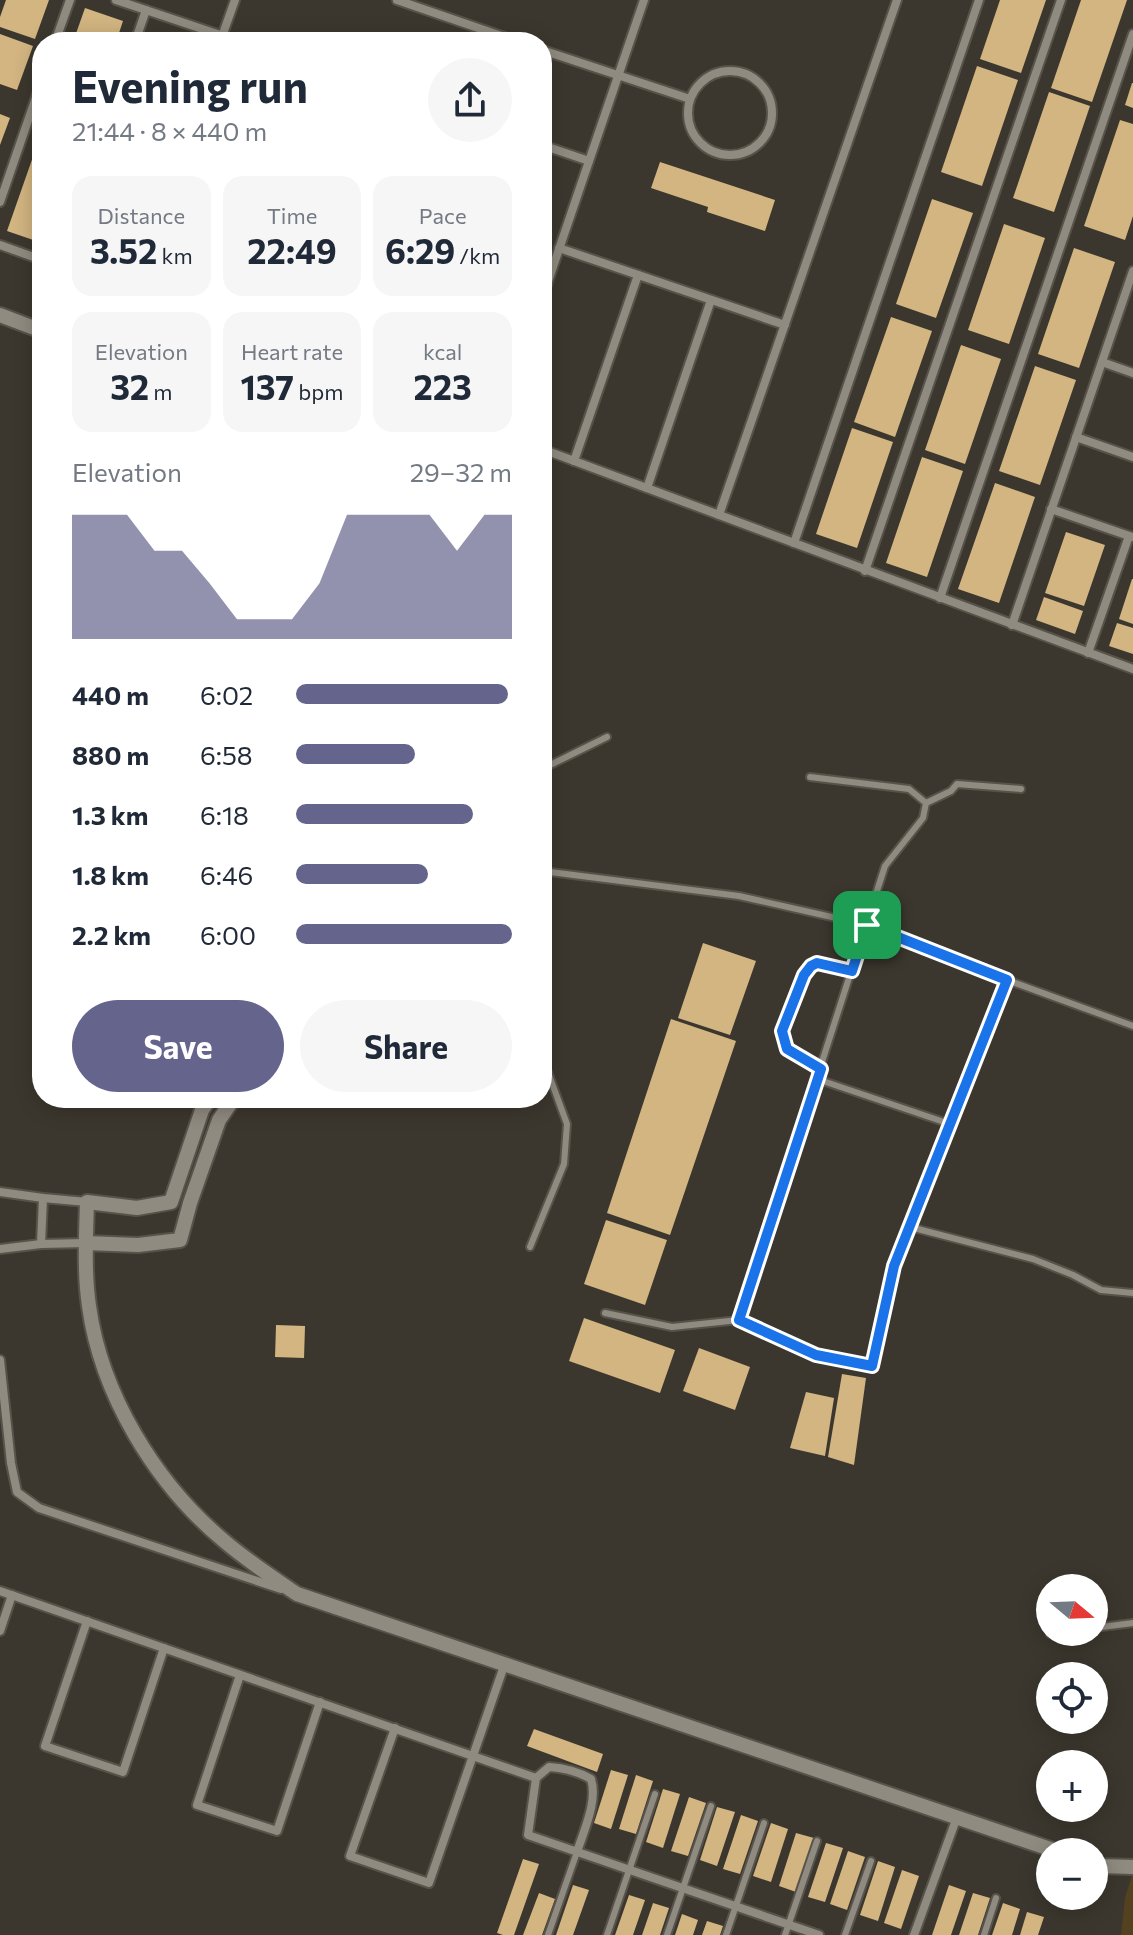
<!DOCTYPE html>
<meta charset="utf-8">
<style>
:root{--surface:#fff;--page:#f6f6f7;--text:#1f2937;--muted:#747a83;--accent:#64648d}
body{margin:0;font-family:Commissioner,sans-serif;background:var(--page);color:var(--text);height:100vh;display:flex;flex-direction:column;font-size:30px;white-space:nowrap}
*{box-sizing:border-box;margin:0}
p{font-size:26px;color:var(--muted)}
.icon{flex:none;width:44px;height:44px;fill:none;stroke:currentColor;stroke-width:2;stroke-linecap:round;stroke-linejoin:round}
.map{position:relative;flex:1;overflow:hidden}
.panel{position:absolute;left:32px;top:32px;width:520px;height:1076px;display:flex;flex-direction:column;background:var(--surface);border-radius:32px;box-shadow:0 4px 20px #0003}
.panel>*{flex:none}
.needle{width:52px;rotate:109deg}
.tools{position:absolute;left:1036px;top:1574px;display:grid;gap:16px}
.tools a{display:grid;place-items:center;width:72px;height:72px;border-radius:50%;background:var(--surface);box-shadow:0 4px 20px #0003;font-size:40px}
.pin{position:absolute;display:grid;place-items:center;width:68px;height:68px;color:#fff;margin:-34px;border-radius:16px;box-shadow:0 4px 12px #0006}
.round{display:grid;place-items:center;flex:none;width:84px;height:84px;border-radius:42px;background:var(--page)}
.overview{display:flex;align-items:center;justify-content:space-between;height:136px;padding:0 40px}
h1{font-size:44px;font-weight:700;line-height:60px}
.metrics{display:grid;grid-template-columns:repeat(3,1fr);gap:12px;height:136px;padding:8px 40px}
.metrics div{display:grid;align-content:center;border-radius:20px;background:var(--page);text-align:center}
.metrics b{font-size:34px;font-weight:700}
.metrics small{font-size:22px;font-weight:400}
.metrics p{font-size:22px}
.chart{height:224px;padding:16px 40px}
.chart p{display:flex;justify-content:space-between}
.chart svg{width:100%;height:144px;margin-top:8px;fill:var(--accent);opacity:.7}
.primary-button{display:flex;gap:16px;margin-top:auto;padding:16px 40px}
.primary-button a{flex:1;height:92px;border-radius:48px;background:var(--accent);color:#fff;font-size:32px;font-weight:700;line-height:92px;text-align:center}
.primary-button a+a{background:var(--page);color:var(--text)}
ul{padding:0 40px;list-style:none;font-size:26px}
li{display:grid;grid-template-columns:128px 96px 1fr;align-items:center;height:60px}
li i{height:20px;border-radius:10px;background:var(--accent)}
.map>svg:first-child{display:block}
.green{fill:#534120}
.building{fill:#d2b581}
.lines{fill:none;stroke-linecap:round;stroke-linejoin:round}
.service-casing{stroke:#57534b;stroke-width:10}
.minor-casing{stroke:#57534b;stroke-width:12}
.tertiary-casing{stroke:#57534b;stroke-width:18}
.service{stroke:#908b80;stroke-width:6}
.minor{stroke:#908b80;stroke-width:8}
.tertiary{stroke:#908b80;stroke-width:14}
.route-casing{stroke:#fff;stroke-width:16}
.route{stroke:#1a73e8;stroke-width:10}
</style>
<div class="map">
<svg width="1133" height="1935" viewBox="0 0 1133 1935">
<rect width="100%" height="100%" fill="#3c372e"/>
<path class="green" d="M 1133,1872 L 1133,1935 L 1121,1935 L 1125,1898 Z"/>
<g class="building">
<path d="M 6,0 L 49,0 L 35,39 L 0,27 L 0,17 Z"/>
<path d="M 1000,0 L 1046,0 L 1021,73 L 980,59 Z"/>
<path d="M 1081,0 L 1127,0 L 1092,102 L 1051,88 Z"/>
<path d="M 85,8 L 123,21 L 116,42 L 73,42 Z"/>
<path d="M 0,34 L 33,46 L 17,90 L 0,84 Z"/>
<path d="M 977,66 L 1018,80 L 982,186 L 941,172 Z"/>
<path d="M 1132,83 L 1133,83 L 1133,108 L 1125,105 Z"/>
<path d="M 1049,92 L 1090,106 L 1054,212 L 1013,198 Z"/>
<path d="M 0,114 L 10,118 L 0,145 Z"/>
<path d="M 1120,120 L 1133,124 L 1133,216 L 1125,240 L 1084,226 Z"/>
<path d="M 42,131 L 42,243 L 7,231 Z"/>
<path d="M 660,162 L 775,200 L 765,231 L 707,212 L 708,207 L 651,188 Z"/>
<path d="M 932,199 L 973,213 L 936,318 L 896,304 Z"/>
<path d="M 1004,224 L 1045,238 L 1009,344 L 968,330 Z"/>
<path d="M 1074,248 L 1115,262 L 1079,368 L 1038,354 Z"/>
<path d="M 891,317 L 932,331 L 895,437 L 854,422 Z"/>
<path d="M 961,345 L 1001,359 L 965,464 L 925,450 Z"/>
<path d="M 1035,366 L 1076,380 L 1040,485 L 999,471 Z"/>
<path d="M 852,428 L 893,442 L 857,548 L 816,534 Z"/>
<path d="M 922,457 L 963,471 L 927,577 L 886,563 Z"/>
<path d="M 995,483 L 1035,497 L 999,603 L 958,589 Z"/>
<path d="M 1066,532 L 1105,545 L 1084,606 L 1045,593 Z"/>
<path d="M 1132,579 L 1133,579 L 1133,624 L 1119,619 Z"/>
<path d="M 1044,597 L 1083,611 L 1075,634 L 1036,620 Z"/>
<path d="M 1117,623 L 1133,628 L 1133,654 L 1109,646 Z"/>
<path d="M 703,943 L 756,961 L 730,1035 L 678,1018 Z"/>
<path d="M 671,1019 L 736,1041 L 670,1235 L 607,1213 Z"/>
<path d="M 606,1220 L 667,1240 L 645,1305 L 584,1284 Z"/>
<path d="M 584,1318 L 675,1350 L 660,1393 L 569,1361 Z"/>
<path d="M 276,1325 L 305,1326 L 304,1358 L 275,1357 Z"/>
<path d="M 699,1348 L 750,1367 L 735,1410 L 683,1391 Z"/>
<path d="M 842,1374 L 866,1378 L 854,1465 L 828,1457 Z"/>
<path d="M 806,1392 L 834,1398 L 825,1456 L 790,1448 Z"/>
<path d="M 534,1729 L 603,1754 L 597,1772 L 527,1746 Z"/>
<path d="M 611,1770 L 628,1775 L 611,1829 L 594,1823 Z"/>
<path d="M 636,1775 L 653,1781 L 636,1834 L 619,1829 Z"/>
<path d="M 663,1789 L 680,1794 L 663,1848 L 646,1842 Z"/>
<path d="M 689,1797 L 706,1803 L 688,1856 L 671,1851 Z"/>
<path d="M 717,1807 L 735,1812 L 717,1866 L 700,1860 Z"/>
<path d="M 741,1815 L 758,1821 L 740,1874 L 723,1869 Z"/>
<path d="M 771,1823 L 788,1829 L 771,1882 L 753,1876 Z"/>
<path d="M 796,1833 L 814,1838 L 796,1892 L 779,1886 Z"/>
<path d="M 826,1843 L 843,1848 L 825,1902 L 808,1897 Z"/>
<path d="M 848,1851 L 865,1857 L 847,1910 L 830,1904 Z"/>
<path d="M 523,1859 L 539,1864 L 514,1935 L 503,1935 L 497,1933 Z"/>
<path d="M 878,1861 L 895,1867 L 878,1921 L 860,1915 Z"/>
<path d="M 902,1870 L 919,1876 L 901,1929 L 884,1923 Z"/>
<path d="M 573,1885 L 589,1890 L 573,1935 L 556,1935 Z"/>
<path d="M 949,1885 L 966,1891 L 951,1935 L 932,1935 Z"/>
<path d="M 539,1893 L 555,1899 L 542,1935 L 523,1935 Z"/>
<path d="M 973,1893 L 990,1898 L 978,1935 L 959,1935 Z"/>
<path d="M 629,1895 L 645,1900 L 633,1935 L 615,1935 Z"/>
<path d="M 653,1903 L 669,1908 L 660,1935 L 642,1935 Z"/>
<path d="M 1003,1903 L 1020,1909 L 1012,1935 L 992,1935 Z"/>
<path d="M 1027,1912 L 1044,1917 L 1038,1935 L 1020,1935 Z"/>
<path d="M 682,1914 L 698,1920 L 693,1935 L 675,1935 Z"/>
<path d="M 707,1921 L 723,1926 L 720,1935 L 702,1935 Z"/>
</g>
<g class="lines">
<defs>
<g id="service">
<path d="M 542,769 L 607,737"/>
<path d="M 810,777 L 909,789 L 926,803 L 923,818 L 885,866 L 739,1320 L 816,1355 L 872,1366 L 894,1266 L 1007,980"/>
<path d="M 926,803 L 951,791 L 957,784 L 1021,789"/>
<path d="M 542,871 L 739,896 L 876,927 L 1007,980 L 1133,1026"/>
<path d="M 821,1069 L 787,1049 L 782,1031 L 804,975 L 811,966 L 817,963 L 852,971"/>
<path d="M 817,1079 L 950,1124"/>
<path d="M 910,1227 L 1033,1259 L 1073,1275 L 1101,1290 L 1133,1293"/>
<path d="M 530,1247 L 564,1164 L 567,1124 L 542,1056"/>
<path d="M 605,1313 L 672,1327 L 739,1320"/>
<path d="M 1094,1628 L 1133,1623"/>
<path d="M 1050,1634 L 1062,1632"/>
<path d="M 548,1935 L 577,1852"/>
<path d="M 607,1935 L 655,1794"/>
<path d="M 667,1935 L 711,1806"/>
<path d="M 726,1935 L 764,1823"/>
<path d="M 785,1935 L 817,1841"/>
<path d="M 845,1935 L 871,1861"/>
<path d="M 984,1935 L 996,1898"/>
</g>
<g id="minor">
<path d="M 116,0 L 241,42"/>
<path d="M 397,0 L 519,42"/>
<path d="M 55,42 L 70,0"/>
<path d="M 135,42 L 146,10"/>
<path d="M 220,42 L 235,0"/>
<path d="M 542,50 L 690,99"/>
<circle cx="730" cy="113" r="42"/>
<path d="M 542,145 L 589,161"/>
<path d="M 0,202 L 42,80"/>
<path d="M 0,245 L 42,260"/>
<path d="M 559,248 L 785,325"/>
<path d="M 542,299 L 644,0"/>
<path d="M 1102,362 L 1133,373"/>
<path d="M 1076,437 L 1133,457"/>
<path d="M 542,449 L 1133,669"/>
<path d="M 574,461 L 638,275"/>
<path d="M 647,488 L 711,300"/>
<path d="M 1051,509 L 1132,537"/>
<path d="M 719,515 L 897,0"/>
<path d="M 794,543 L 979,0"/>
<path d="M 865,571 L 1061,0"/>
<path d="M 940,598 L 1133,34"/>
<path d="M 1012,625 L 1133,271"/>
<path d="M 1088,653 L 1129,536"/>
<path d="M 0,1192 L 43,1198 L 87,1202"/>
<path d="M 41,1244 L 43,1198"/>
<path d="M 0,1249 L 41,1244 L 86,1243"/>
<path d="M 0,1360 L 11,1463 L 17,1492 L 39,1508 L 281,1589"/>
<path d="M 0,1591 L 536,1778"/>
<path d="M 87,1621 L 45,1746 L 123,1772 L 164,1648"/>
<path d="M 0,1631 L 12,1595"/>
<path d="M 240,1675 L 197,1805 L 277,1831 L 320,1702"/>
<path d="M 395,1728 L 350,1856 L 429,1883 L 504,1666"/>
<path d="M 577,1852 C 584,1830 598,1801 591,1779 C 577,1771 565,1768 549,1767 L 536,1778 L 528,1835 L 819,1935"/>
<path d="M 914,1935 L 957,1817"/>
</g>
<g id="tertiary">
<path d="M 0,315 L 42,331"/>
<path d="M 210,1098 L 202,1110 L 171,1202 L 137,1208 L 87,1202 C 86,1236 84,1272 89,1306 C 101,1394 155,1483 223,1540 C 246,1560 272,1577 297,1594 L 1059,1852"/>
<path d="M 86,1243 L 138,1245 L 180,1240 L 190,1203 L 219,1120 L 234,1098"/>
<path d="M 1094,1864 L 1100,1866 L 1133,1867"/>
</g>
</defs>
<use href="#service" class="service-casing"/>
<use href="#minor" class="minor-casing"/>
<use href="#tertiary" class="tertiary-casing"/>
<use href="#service" class="service"/>
<use href="#minor" class="minor"/>
<use href="#tertiary" class="tertiary"/>
</g>
<g class="lines">
<defs>
<path id="route" d="M 867,925 L 1007,980 L 894,1266 L 872,1366 L 816,1355 L 739,1320 L 821,1069 L 787,1049 L 782,1031 L 804,975 L 811,966 L 817,963 L 852,971 Z"/>
</defs>
<use href="#route" class="route-casing"/>
<use href="#route" class="route"/>
</g>
</svg>
<div class="tools">
<a><svg class="needle" viewBox="-14 -14 28 28"><path d="M0-13l5 13h-10z" fill="#e53935"/><path d="M0 13l5-13h-10z" fill="#747a83"/></svg></a>
<a><svg class="icon" aria-label="locate" viewBox="0 0 24 24"><circle cx="12" cy="12" r="6"/><path d="M12 2v4M12 18v4M2 12h4M18 12h4"/></svg></a>
<a>+</a>
<a>−</a>
</div>
<div class="pin" style="left:867px;top:925px;background:#1e9e55"><svg class="icon" aria-label="arrive" viewBox="0 0 24 24"><path d="M6 21V4h12l-3 4 3 4H6"/></svg></div>
<section class="panel">
<div class="overview"><div><h1>Evening run</h1><p>21:44 · 8 × 440 m</p></div><a class="round"><svg class="icon" aria-label="share" viewBox="0 0 24 24"><path d="M12 15V3M7 8l5-5 5 5M5 13v7h14v-7"/></svg></a></div>
<div class="metrics">
<div><p>Distance</p><b>3.52<small> km</small></b></div>
<div><p>Time</p><b>22:49</b></div>
<div><p>Pace</p><b>6:29<small> /km</small></b></div>
</div>
<div class="metrics">
<div><p>Elevation</p><b>32<small> m</small></b></div>
<div><p>Heart rate</p><b>137<small> bpm</small></b></div>
<div><p>kcal</p><b>223</b></div>
</div>
<div class="chart"><p><span>Elevation</span>29–32 m</p>
<svg viewBox="0 0 160 44" preserveAspectRatio="none"><path d="M0 44V6L10 6L20 6L30 17L40 17L50 27L60 38L70 38L80 38L90 27L100 6L110 6L120 6L130 6L140 17L150 6L160 6V44z"/></svg>
</div>
<ul>
<li><b>440 m</b>6:02<i style="width:98%"></i></li>
<li><b>880 m</b>6:58<i style="width:55%"></i></li>
<li><b>1.3 km</b>6:18<i style="width:82%"></i></li>
<li><b>1.8 km</b>6:46<i style="width:61%"></i></li>
<li><b>2.2 km</b>6:00<i style="width:100%"></i></li>
</ul>
<div class="primary-button"><a>Save</a><a>Share</a></div>
</section>
</div>
